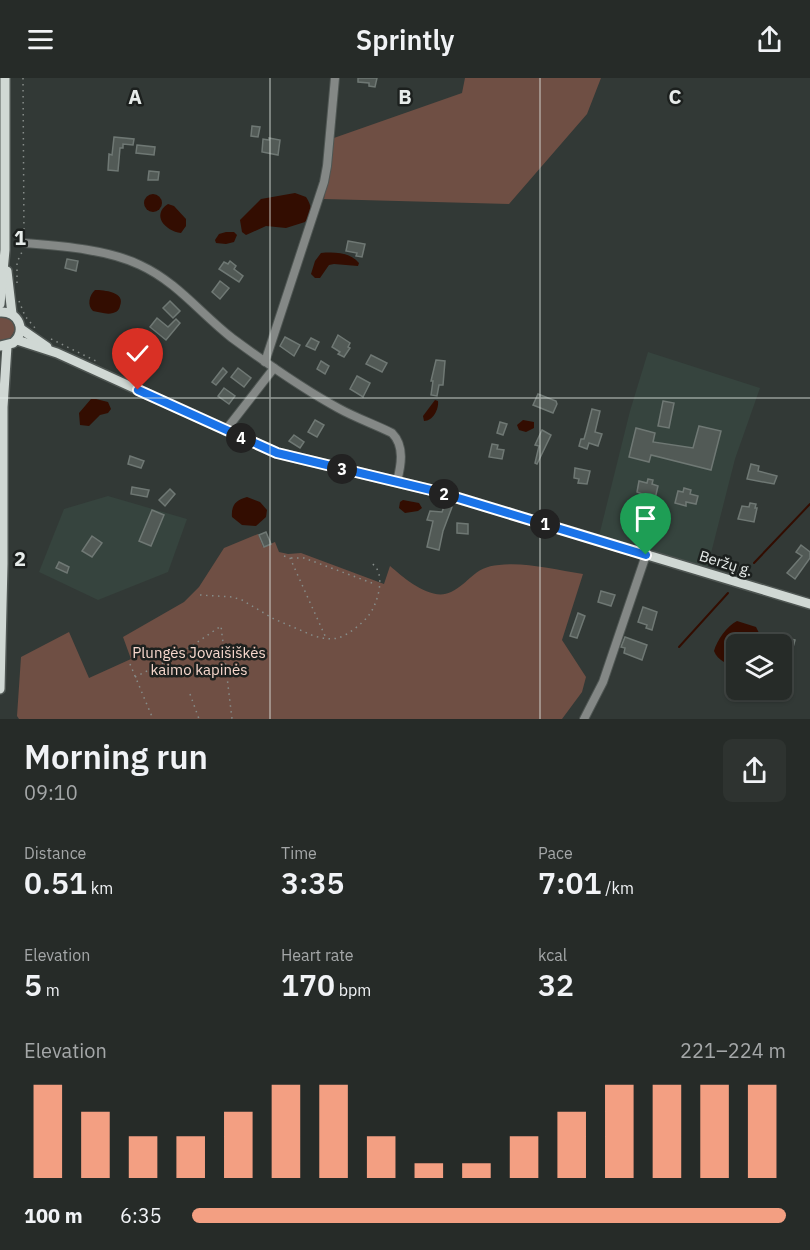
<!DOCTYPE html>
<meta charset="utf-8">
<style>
:root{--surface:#262b28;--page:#2e3330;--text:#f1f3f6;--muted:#a4a7a8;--line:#424745;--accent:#f39f82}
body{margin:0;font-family:"IBM Plex Sans",sans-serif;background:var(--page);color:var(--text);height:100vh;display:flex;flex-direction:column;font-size:22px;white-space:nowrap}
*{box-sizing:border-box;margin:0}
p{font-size:20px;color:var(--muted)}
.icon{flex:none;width:33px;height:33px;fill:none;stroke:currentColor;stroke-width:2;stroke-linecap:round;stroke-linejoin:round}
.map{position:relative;height:641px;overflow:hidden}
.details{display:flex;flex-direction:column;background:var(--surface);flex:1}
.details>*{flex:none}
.controls{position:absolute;left:726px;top:556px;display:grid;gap:12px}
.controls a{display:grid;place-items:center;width:66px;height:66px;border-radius:9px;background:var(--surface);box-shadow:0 2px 4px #0004,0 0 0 2px var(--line);font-size:30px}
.pin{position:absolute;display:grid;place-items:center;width:51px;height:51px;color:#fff;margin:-62px -26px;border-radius:50% 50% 50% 0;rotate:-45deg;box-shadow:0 0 6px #0007}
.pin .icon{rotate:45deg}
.km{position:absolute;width:30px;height:30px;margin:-15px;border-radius:50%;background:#222;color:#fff;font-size:16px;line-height:30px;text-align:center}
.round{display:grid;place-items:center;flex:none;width:63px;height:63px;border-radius:9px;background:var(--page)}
.overview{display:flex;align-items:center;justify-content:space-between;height:102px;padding:0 24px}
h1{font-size:33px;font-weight:600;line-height:45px}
.figures{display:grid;grid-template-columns:repeat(3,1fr);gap:9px;height:102px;padding:6px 24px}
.figures div{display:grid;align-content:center}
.figures b{font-size:30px;font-weight:600}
.figures small{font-size:16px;font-weight:400}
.figures p{font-size:16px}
.chart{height:168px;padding:12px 24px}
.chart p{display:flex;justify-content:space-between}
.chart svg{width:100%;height:108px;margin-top:6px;stroke:var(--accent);stroke-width:6}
ul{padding:0 24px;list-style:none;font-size:20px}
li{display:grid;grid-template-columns:96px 72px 1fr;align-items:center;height:45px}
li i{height:15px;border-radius:8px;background:var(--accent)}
header{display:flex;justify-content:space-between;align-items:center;height:78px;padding:0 24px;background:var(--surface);font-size:27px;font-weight:600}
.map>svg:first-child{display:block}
.built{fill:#36443e}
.green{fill:#6f4f44}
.water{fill:#330d01}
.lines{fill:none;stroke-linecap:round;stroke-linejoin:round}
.stream{stroke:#330d01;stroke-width:2}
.building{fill:#525a56;stroke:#6f7874;stroke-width:1.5}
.minor-casing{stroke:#4f5653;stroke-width:10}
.major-casing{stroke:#4f5653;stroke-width:12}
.path{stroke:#868c89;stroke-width:1.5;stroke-dasharray:1.5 4.5;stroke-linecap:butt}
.minor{stroke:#848886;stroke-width:8}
.major{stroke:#d0d8d4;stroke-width:9}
.route-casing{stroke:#fff;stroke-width:12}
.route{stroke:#1a73e8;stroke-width:8}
.grid{fill:none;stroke:#e7ecea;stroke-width:1.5;stroke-opacity:0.55}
.labels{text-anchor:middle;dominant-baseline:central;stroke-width:5;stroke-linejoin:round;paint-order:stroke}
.street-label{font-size:15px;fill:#e7ecea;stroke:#1c201e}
.park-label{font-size:15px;fill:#f7d8cd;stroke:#1c201e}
.grid-label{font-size:20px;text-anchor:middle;font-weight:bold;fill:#e7ecea;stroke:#1c201e;stroke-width:5;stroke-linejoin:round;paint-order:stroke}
</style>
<header><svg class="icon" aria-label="menu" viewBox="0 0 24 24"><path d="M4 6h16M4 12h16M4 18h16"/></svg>Sprintly<svg class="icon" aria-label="share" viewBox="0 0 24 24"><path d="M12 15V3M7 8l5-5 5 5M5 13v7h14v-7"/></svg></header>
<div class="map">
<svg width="810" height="641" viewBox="0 0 810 641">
<rect width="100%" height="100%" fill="#323936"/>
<g class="built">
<path d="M 648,274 L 760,310 L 735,381 L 707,491 L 599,458 L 630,333 Z"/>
<path d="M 108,418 L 187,441 L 168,494 L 98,522 L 39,494 L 64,431 Z"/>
</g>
<g class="green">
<path d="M 465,0 L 601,0 L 587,36 L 509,126 L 324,121 L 331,61 L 462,15 Z"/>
<path d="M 6,237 L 13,243 L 15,252 L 9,262 L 0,264 L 0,238 Z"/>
<path d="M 258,456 L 263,469 L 275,464 L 279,474 L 288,476 L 301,475 L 384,506 L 390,488 C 404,500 431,524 451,514 C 470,505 473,489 499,487 C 526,484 555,492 583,496 L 562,562 L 586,599 L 582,614 L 562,641 L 19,641 L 17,638 L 21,579 L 69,554 L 89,600 L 131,581 L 123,559 L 184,524 L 199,509 L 224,470 Z"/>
</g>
<g class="water">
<path d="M 295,115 L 306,119 C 312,128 313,135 305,144 L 286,150 L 266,148 L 246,157 L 242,154 L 240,142 L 261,121 Z"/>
<circle cx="153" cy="125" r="9"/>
<path d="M 168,126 L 174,128 L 186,141 L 186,148 L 181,155 C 165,153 151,137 168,126 Z"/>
<path d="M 226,154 L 234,154 L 237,157 L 234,164 L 226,166 L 216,165 L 215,162 L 219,156 Z"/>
<path d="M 321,175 C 334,174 350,174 359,185 L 358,188 L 334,186 L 329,187 L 320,200 L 315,200 L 311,196 L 315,183 Z"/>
<path d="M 95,212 C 104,212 126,214 120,228 C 119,232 117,234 113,235 C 107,237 99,234 93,233 C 87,228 89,217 95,212 Z"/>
<path d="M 91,321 L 96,321 L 108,324 L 111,331 L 108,335 L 100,337 L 89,348 L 80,347 L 79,335 Z"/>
<path d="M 435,322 L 438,323 C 439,331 433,343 424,343 L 423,338 Z"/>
<path d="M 523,342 L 534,344 L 534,350 L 526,354 L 519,352 L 517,347 Z"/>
<path d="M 247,419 L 260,424 L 267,432 L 266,439 L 256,448 L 242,447 L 232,439 C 231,427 236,422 247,419 Z"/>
<path d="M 403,422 L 419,425 L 422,430 L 418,433 L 405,435 L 399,430 L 400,424 Z"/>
<path d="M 737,543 L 756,549 L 760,557 L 757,567 L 736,567 L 736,587 C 727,586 718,583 714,573 C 717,562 727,548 737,543 Z"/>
</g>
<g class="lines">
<g class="stream">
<path d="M 754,485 L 810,426"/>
<path d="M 679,569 L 728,515"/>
</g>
</g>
<g class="building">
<path d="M 358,0 L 377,0 L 375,9 L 369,8 L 369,5 L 358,4 Z"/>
<path d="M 252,48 L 260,49 L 258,59 L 251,58 Z"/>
<path d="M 114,59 L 134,61 L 133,67 L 123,66 L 123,70 L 120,70 L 118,93 L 108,92 L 109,76 L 112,77 Z"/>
<path d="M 269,60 L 280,62 L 278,77 L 262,74 L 263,61 L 269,62 Z"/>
<path d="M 137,67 L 155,69 L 154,77 L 136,75 Z"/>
<path d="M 149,93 L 159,94 L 158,102 L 148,102 Z"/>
<path d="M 348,163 L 365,166 L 362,179 L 356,178 L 357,175 L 346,173 Z"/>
<path d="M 67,181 L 78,183 L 76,193 L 65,190 Z"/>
<path d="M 230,183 L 236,188 L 234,191 L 243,198 L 239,204 L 219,191 L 224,184 L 228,186 Z"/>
<path d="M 220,203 L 229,210 L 220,221 L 212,214 Z"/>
<path d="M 170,223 L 180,233 L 173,240 L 163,230 Z"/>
<path d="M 157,240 L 168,249 L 176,241 L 180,245 L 166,262 L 150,249 Z"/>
<path d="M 338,257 L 350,265 L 348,269 L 350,270 L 344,279 L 338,276 L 340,274 L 332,269 Z"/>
<path d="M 285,259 L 300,267 L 294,278 L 280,268 Z"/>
<path d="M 311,260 L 319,264 L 315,272 L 306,268 Z"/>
<path d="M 371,277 L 387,285 L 382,294 L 366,286 Z"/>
<path d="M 436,282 L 445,283 L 443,307 L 439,307 L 437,318 L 431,317 L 433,303 L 431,303 Z"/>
<path d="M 321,283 L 329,288 L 325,296 L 317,291 Z"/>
<path d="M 223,290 L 227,294 L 216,307 L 212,304 Z"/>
<path d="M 238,290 L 251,300 L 244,309 L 231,299 Z"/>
<path d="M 357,298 L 370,305 L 363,319 L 350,311 Z"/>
<path d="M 224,310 L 235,318 L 229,326 L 218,318 Z"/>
<path d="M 538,316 L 556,323 L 557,326 L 553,335 L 533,327 Z"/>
<path d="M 663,323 L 674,325 L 669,350 L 658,348 Z"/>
<path d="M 592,331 L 600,333 L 595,354 L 602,356 L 598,368 L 589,365 L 587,371 L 579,368 L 581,361 L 584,361 L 586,354 Z"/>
<path d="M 315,342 L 324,347 L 317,359 L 308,354 Z"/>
<path d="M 500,344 L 507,346 L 503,357 L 497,355 Z"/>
<path d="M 699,348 L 721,353 L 711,392 L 651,377 L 649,384 L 629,379 L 636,350 L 655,355 L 653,364 L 693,370 Z"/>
<path d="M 542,352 L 551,357 L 537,386 L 535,385 L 539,368 L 535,367 Z"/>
<path d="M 294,357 L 304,364 L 300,370 L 289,363 Z"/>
<path d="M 492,366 L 498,367 L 497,371 L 504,372 L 502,381 L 489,379 Z"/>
<path d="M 130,378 L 144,383 L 141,390 L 128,386 Z"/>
<path d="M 751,386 L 759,388 L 758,393 L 777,398 L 774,406 L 747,401 Z"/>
<path d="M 575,390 L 590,393 L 587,406 L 578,405 L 579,401 L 574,400 Z"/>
<path d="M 648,401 L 653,402 L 652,406 L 658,408 L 655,421 L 637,414 L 639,403 L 647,405 Z"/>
<path d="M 132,409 L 149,412 L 147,419 L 131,416 Z"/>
<path d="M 684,410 L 691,412 L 690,416 L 698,418 L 696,426 L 686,424 L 686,428 L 675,425 L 678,413 L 683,414 Z"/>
<path d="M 170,411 L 175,416 L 165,428 L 159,422 Z"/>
<path d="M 750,425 L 756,426 L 755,430 L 757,430 L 754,444 L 738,441 L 742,428 L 749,429 Z"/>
<path d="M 445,426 L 452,429 L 443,453 L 439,472 L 427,469 L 433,443 L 427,442 L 430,433 L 442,434 Z"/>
<path d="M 152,432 L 164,437 L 151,468 L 139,463 Z"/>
<path d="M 457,445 L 468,446 L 468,456 L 457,455 Z"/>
<path d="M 266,454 L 271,466 L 264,469 L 259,457 Z"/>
<path d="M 92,458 L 102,465 L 92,479 L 82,473 Z"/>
<path d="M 801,467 L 810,474 L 810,480 L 795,501 L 787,495 L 802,478 L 796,474 Z"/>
<path d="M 59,484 L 69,489 L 67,495 L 56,490 Z"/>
<path d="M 601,513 L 615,517 L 611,528 L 598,524 Z"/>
<path d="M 643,529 L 657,534 L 652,552 L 646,550 L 647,547 L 638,544 Z"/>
<path d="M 578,535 L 585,538 L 577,560 L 570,558 Z"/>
<path d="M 769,555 L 795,562 L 792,573 L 782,570 L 782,567 L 767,566 Z"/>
<path d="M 625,559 L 647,567 L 642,582 L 624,575 L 625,570 L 621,569 Z"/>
</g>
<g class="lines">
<defs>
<g id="minor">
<path d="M 24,165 C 60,168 107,171 140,187 C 177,204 200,235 232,260 C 266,285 301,310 338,330 C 356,340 374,346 392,355 C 405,368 401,388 397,403"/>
<path d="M 265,284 L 324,104 L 327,88 L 335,0"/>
<path d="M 225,353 L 274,290"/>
<path d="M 584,641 L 603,604 L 646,477"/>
</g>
<g id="major">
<path d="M 7,193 L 12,236"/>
<path d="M 0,226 L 5,172 L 5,0"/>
<path d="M 0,234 C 19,233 27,253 13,265 L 0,268"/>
<path d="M 21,251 L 47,269"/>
<path d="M 17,262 L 57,275 L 277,375 L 435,413 L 810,526"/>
<path d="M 0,611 L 3,486 L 3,329 L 7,268"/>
</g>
</defs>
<use href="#minor" class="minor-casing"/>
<use href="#major" class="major-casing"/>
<g class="path">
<path d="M 23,0 L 24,158"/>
<path d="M 17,205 L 17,184 L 23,172"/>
<path d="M 19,223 L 25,238 L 35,250"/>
<path d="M 51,261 L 98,284"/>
<path d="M 284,478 L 290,480 L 326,560"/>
<path d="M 291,480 L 304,480 L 372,505"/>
<path d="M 200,517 L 232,519 L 242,522 L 274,541 L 314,558 C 322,560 329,562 338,560 C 348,557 362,546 369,537 C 378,525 387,494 371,485"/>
<path d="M 130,586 L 153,641"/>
<path d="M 135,599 L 177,578 L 221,548 L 232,641"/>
<path d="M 190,616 L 199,641"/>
</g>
<use href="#minor" class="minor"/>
<use href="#major" class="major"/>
</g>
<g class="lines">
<defs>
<path id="route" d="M 138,312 L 277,375 L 435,413 L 646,477"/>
</defs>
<use href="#route" class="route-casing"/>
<use href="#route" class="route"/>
</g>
<path class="grid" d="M 270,0 L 270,641M 540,0 L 540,641M 0,320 L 810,320"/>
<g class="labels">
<g class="street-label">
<text transform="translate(726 485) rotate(17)">Beržų g.</text>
</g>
<g class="park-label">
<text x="199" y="574">Plungės Jovaišiškės<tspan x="199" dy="17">kaimo kapinės</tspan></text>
</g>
</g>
<g class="grid-label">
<text x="135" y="26">A</text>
<text x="405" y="26">B</text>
<text x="675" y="26">C</text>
<text x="20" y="167">1</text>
<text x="20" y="488">2</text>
</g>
</svg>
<div class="controls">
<a><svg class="icon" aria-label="layers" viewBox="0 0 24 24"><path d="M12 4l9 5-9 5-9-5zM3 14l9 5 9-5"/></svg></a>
</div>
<div class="pin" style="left:646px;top:477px;background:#1e9e55"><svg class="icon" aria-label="arrive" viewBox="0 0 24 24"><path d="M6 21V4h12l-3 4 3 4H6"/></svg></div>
<div class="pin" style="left:138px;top:312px;background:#d93025"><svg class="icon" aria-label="check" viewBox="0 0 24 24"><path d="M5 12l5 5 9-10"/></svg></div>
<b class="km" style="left:545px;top:446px">1</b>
<b class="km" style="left:444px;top:416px">2</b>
<b class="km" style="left:342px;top:391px">3</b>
<b class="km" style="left:241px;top:360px">4</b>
</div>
<section class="details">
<div class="overview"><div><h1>Morning run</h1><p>09:10</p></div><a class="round"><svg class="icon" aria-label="share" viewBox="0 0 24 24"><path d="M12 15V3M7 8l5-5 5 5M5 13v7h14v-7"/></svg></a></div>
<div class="figures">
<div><p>Distance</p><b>0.51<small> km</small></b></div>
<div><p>Time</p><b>3:35</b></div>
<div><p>Pace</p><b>7:01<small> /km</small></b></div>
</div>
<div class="figures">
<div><p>Elevation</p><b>5<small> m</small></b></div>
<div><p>Heart rate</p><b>170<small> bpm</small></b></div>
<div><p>kcal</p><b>32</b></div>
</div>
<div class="chart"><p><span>Elevation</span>221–224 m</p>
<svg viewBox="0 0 160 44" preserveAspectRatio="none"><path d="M5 44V6M15 44V17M25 44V27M35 44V27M45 44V17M55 44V6M65 44V6M75 44V27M85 44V38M95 44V38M105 44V27M115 44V17M125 44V6M135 44V6M145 44V6M155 44V6"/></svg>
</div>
<ul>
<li><b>100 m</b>6:35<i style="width:100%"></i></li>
</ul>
</section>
